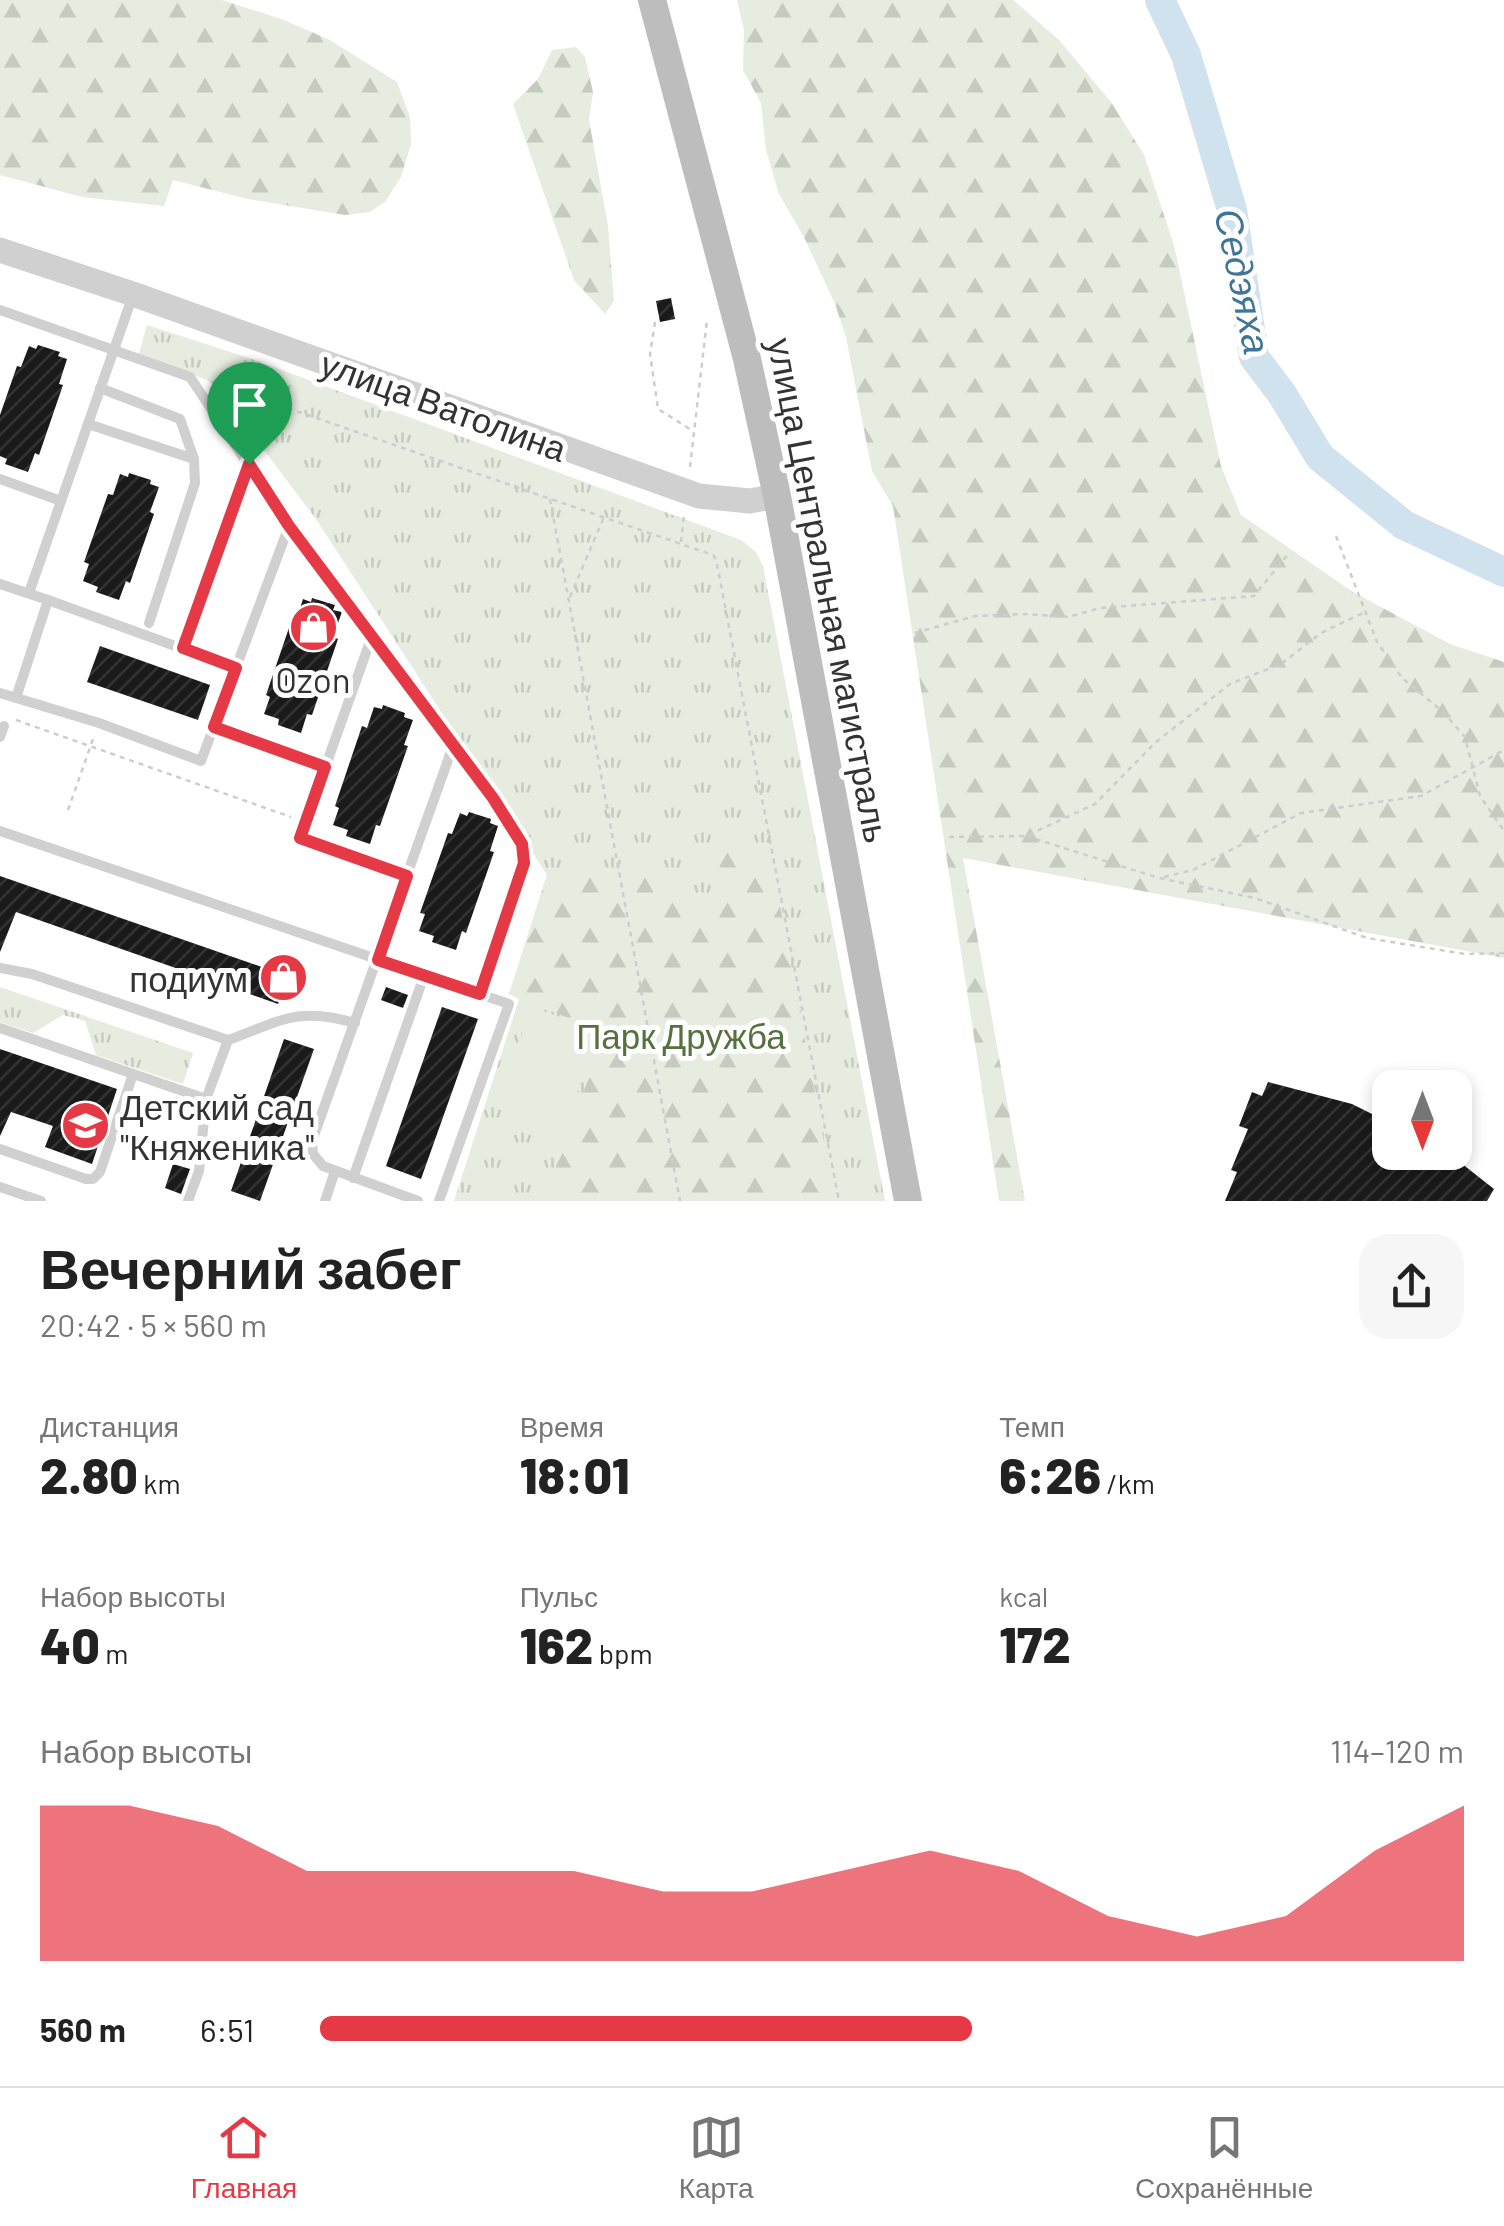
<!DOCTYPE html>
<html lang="ru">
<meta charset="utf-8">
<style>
:root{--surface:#fff;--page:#f6f6f6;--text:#222;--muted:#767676;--line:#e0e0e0;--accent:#e63946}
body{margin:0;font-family:Barlow,sans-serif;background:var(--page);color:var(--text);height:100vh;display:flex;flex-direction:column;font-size:38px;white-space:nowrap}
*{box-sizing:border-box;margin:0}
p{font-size:32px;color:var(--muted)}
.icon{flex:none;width:55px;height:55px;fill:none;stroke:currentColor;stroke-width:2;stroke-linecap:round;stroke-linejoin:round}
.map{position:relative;height:1201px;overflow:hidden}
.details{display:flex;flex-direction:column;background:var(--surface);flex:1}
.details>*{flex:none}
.needle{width:65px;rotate:180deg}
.fabs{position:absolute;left:1372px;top:1070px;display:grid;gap:20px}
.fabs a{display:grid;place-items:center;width:100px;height:100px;border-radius:20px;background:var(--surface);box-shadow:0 5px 15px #0003;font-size:50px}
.pin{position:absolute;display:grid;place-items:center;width:85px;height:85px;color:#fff;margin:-102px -42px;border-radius:50% 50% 50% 0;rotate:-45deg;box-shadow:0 0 10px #0007}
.pin .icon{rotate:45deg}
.round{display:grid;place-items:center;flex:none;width:105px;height:105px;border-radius:30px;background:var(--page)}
.head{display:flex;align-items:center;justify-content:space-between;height:170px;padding:0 40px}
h1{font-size:55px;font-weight:800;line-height:75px}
.stats{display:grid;grid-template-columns:repeat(3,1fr);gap:15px;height:170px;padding:10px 40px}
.stats div{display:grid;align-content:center}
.stats b{font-size:50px;font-weight:800}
.stats small{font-size:28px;font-weight:400}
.stats p{font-size:28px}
.chart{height:280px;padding:20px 40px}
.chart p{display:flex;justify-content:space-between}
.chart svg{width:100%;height:180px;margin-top:10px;fill:var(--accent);opacity:.7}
ul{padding:0 40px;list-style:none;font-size:32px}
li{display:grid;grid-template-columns:160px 120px 1fr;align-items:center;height:75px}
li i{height:25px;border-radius:12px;background:var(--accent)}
.tabs{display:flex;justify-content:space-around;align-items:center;height:140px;border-top:2px solid var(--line);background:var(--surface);font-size:28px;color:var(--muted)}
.tabs a{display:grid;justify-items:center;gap:5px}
.tabs .current{color:var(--accent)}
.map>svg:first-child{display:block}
.grass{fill:url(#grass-tufts)}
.forest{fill:url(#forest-firs)}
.pitch{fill:#e6ecdf}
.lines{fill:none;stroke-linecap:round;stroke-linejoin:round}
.river{stroke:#cfe2ee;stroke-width:30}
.building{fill:url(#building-hatch)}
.path{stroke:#cdcdcd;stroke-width:2.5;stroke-dasharray:5 5;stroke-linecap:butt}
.service{stroke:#d0d0d0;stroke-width:10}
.tertiary{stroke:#d0d0d0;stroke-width:25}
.secondary{stroke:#bdbdbd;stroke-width:28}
.route-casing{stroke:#fff;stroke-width:20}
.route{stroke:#e63946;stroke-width:12}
.labels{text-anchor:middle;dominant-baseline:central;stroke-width:10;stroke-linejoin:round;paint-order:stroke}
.street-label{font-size:35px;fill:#333;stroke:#fff}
.poi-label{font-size:35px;fill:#333;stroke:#fff}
.park-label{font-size:35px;fill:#56703f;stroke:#fff}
.water-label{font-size:38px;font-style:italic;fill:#3f7597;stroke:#fff}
</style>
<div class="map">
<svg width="1504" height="1201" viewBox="0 0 1504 1201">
<defs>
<pattern id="grass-tufts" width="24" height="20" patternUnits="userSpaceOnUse" patternTransform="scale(2.5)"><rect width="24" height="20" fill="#e6ecdf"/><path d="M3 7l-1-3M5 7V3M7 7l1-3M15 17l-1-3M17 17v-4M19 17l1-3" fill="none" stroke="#c6cbc0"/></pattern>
<pattern id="forest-firs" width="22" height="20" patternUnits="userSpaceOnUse" patternTransform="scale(2.5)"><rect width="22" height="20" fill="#e6ecdf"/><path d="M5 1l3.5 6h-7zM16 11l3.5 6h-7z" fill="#c6cbc0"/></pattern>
<pattern id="building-hatch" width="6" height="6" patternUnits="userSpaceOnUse" patternTransform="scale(2.5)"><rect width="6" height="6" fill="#1a1a1a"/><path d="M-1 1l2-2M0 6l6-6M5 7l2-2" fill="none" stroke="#333"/></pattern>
</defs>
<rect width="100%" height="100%" fill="#fff"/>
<g class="grass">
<path d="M 147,325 L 252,359 L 741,540 L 756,552 L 763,566 L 885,1201 L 454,1201 L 519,999 L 509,994 L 549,878 L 316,519 L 235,412 L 209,381 L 139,354 Z"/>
<path d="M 0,987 L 193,1053 L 183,1084 L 96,1055 L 85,1021 L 63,1015 L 33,1033 L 0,1022 Z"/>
</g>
<g class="forest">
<path d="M 0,0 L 222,0 L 281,19 L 328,39 L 397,82 L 410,117 L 411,144 L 401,177 L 385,202 L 370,212 L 345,215 L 248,199 L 173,180 L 164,206 L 82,197 L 0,175 Z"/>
<path d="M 737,0 L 1013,0 L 1059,40 L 1111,102 L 1144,155 L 1174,245 L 1221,466 L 1241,515 L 1353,592 L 1450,644 L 1504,662 L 1504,958 L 963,858 L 1025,1201 L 999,1201 L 893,506 L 872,471 L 846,337 L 835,304 L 804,237 L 779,194 L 766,150 L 761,103 L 743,70 L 744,30 Z"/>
<path d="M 576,47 L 585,57 L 593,92 L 589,120 L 608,226 L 614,301 L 605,314 L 574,280 L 513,104 L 538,79 L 552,50 Z"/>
<path d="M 717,844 L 755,846 L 774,874 L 835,1201 L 539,1201 L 566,1146 L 603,1032 L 509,994 L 548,871 L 674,874 L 682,895 L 723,896 Z"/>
</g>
<path class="pitch" d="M 531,1007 L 599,1030 L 564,1130 L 497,1107 Z"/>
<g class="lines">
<path class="river" d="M 1160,0 L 1186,55 L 1232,210 L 1254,357 L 1282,394 L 1320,457 L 1404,525 L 1504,572"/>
</g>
<g class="building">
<path d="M 671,298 L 675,319 L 660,322 L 656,301 Z"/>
<path d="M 38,345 L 60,352 L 58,356 L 67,359 L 59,384 L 63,385 L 39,455 L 35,453 L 28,472 L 5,464 L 7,459 L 0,456 L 0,415 L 17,366 L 21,367 L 29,346 L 36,349 Z"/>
<path d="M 129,473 L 151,480 L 150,484 L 159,487 L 150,512 L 154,514 L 130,583 L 126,581 L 119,600 L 96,592 L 98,587 L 83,581 L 89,564 L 84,562 L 108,494 L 113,495 L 120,474 L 128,477 Z"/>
<path d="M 312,598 L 335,605 L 333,610 L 342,612 L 333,637 L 338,639 L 312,715 L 307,714 L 301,733 L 278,725 L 279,719 L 264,714 L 270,697 L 266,695 L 292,619 L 296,621 L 303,599 L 311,602 Z"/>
<path d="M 100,646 L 210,685 L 198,720 L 87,682 Z"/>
<path d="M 383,705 L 405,713 L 404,717 L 413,720 L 404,745 L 408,746 L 380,826 L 376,825 L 370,844 L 346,836 L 348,830 L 333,825 L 339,808 L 335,806 L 362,726 L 367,728 L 374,707 L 382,709 Z"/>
<path d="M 469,812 L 491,819 L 490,823 L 498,826 L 490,851 L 494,852 L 466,933 L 462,931 L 456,950 L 432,942 L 434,936 L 419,931 L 425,914 L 420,913 L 448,833 L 452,834 L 460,813 L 467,816 Z"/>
<path d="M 0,876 L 288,976 L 278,1004 L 16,912 L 0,952 Z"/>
<path d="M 386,987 L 408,995 L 403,1008 L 381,1000 Z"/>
<path d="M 442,1007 L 478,1019 L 421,1179 L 386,1166 Z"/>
<path d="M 284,1039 L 314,1049 L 260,1201 L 231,1191 Z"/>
<path d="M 0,1049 L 117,1089 L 92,1164 L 45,1147 L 53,1126 L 11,1112 L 0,1136 Z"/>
<path d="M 1268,1082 L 1352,1104 L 1390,1123 L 1390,1152 L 1447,1152 L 1494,1189 L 1487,1201 L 1225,1201 L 1237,1172 L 1231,1170 L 1248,1129 L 1239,1126 L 1252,1092 L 1262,1096 Z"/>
<path d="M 173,1164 L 190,1169 L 181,1194 L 165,1188 Z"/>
</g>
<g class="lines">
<g class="path">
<path d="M 655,322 L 650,354 L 658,409 L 693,431"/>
<path d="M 212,382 L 713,555 L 716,559 L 839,1201"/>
<path d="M 690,467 L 707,320"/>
<path d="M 550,499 L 680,1201"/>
<path d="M 1336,536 L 1377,642 L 1402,678 L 1442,711 L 1465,737 L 1480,796 L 1504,831"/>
<path d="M 681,542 L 684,515"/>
<path d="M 570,597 L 604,517"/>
<path d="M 915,633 L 975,616 L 1027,614 L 1068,617 L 1100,608 L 1254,596 L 1290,552"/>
<path d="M 16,720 L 291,817"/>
<path d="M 68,810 L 93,739"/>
<path d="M 1026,836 L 1159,878 L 1255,898 L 1367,938 L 1465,954 L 1504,953"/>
<path d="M 949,837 L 1026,836 L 1095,804 L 1156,742 L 1230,684 L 1281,664 L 1321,633 L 1365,612"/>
<path d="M 1164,877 L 1193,870 L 1301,813 L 1421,796 L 1504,750"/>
</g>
<g class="service">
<path d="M 0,310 L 190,377 L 289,526 L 201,761 L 99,723 L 0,693"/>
<path d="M 100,388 L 180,419 L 194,459"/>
<path d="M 88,424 L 194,459 L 195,483 L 149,623"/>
<path d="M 0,479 L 61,501"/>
<path d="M 289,526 L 493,798 L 522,844 L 524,863 L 480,994"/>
<path d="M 0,584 L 48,600 L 16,698"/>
<path d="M 29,593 L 133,295"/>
<path d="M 48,600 L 236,668"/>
<path d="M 372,636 L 300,838 L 407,876"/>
<path d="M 183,648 L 249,464"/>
<path d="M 214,727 L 325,767"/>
<path d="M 0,737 L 4,726"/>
<path d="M 0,831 L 509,1004 L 439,1201"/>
<path d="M 0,968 L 32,974 L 228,1040"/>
<path d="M 0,1028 L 206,1099"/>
<path d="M 0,1149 L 86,1179 L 93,1179 L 100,1172 L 133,1074"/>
<path d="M 353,1178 L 424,976"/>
<path d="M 0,1187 L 41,1201"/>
<path d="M 188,1201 L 199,1171 L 206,1099 L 228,1040 C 281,1021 298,1006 355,1023"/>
<path d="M 325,1201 L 335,1171"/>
<path d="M 418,1201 L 323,1166 L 313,1154 L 312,1141 L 453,746"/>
</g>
<path class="tertiary" d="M 0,250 L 133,294 L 699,496 L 750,501 L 777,496"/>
<path class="secondary" d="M 652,0 L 747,359 L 777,496 L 908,1201"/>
</g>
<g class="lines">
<defs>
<path id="route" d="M 249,464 L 289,526 L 493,798 L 522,844 L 524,863 L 480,994 L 378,960 L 407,876 L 300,838 L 325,767 L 214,727 L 236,668 L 183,648 Z"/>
</defs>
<use href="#route" class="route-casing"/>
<use href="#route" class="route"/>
</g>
<defs>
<symbol id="shop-disc" viewBox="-11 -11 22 22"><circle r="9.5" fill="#e63946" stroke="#fff"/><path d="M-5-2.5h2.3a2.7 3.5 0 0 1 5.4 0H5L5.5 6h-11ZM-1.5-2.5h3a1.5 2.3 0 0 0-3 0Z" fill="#fff"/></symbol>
<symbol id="school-disc" viewBox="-11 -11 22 22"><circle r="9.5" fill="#e63946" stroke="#fff"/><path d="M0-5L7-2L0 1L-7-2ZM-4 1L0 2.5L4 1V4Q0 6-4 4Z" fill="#fff"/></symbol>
</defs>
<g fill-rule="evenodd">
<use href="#shop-disc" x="286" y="600" width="55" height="55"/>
<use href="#shop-disc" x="256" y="950" width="55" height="55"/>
<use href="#school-disc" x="58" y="1098" width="55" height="55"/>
</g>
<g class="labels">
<g class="street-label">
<text transform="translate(444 405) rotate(20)">улица Ватолина</text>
<text transform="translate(830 590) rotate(79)">улица Центральная магистраль</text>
</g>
<g class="poi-label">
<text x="313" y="679">Ozon</text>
<text x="248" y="978" text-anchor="end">подиум</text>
<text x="120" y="1106" text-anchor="start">Детский сад<tspan x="120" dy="40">"Княженика"</tspan></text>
</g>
<g class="park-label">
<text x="681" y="1035">Парк Дружба</text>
</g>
<g class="water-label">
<text transform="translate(1244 281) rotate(78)">Седэяха</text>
</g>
</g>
</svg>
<div class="fabs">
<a><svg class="needle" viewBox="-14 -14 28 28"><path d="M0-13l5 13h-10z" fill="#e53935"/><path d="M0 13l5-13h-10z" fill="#767676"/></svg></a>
</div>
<div class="pin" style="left:249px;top:464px;background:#1e9e55"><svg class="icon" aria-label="arrive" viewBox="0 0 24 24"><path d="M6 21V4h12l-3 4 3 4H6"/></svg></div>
</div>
<section class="details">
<div class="head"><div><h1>Вечерний забег</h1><p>20:42 · 5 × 560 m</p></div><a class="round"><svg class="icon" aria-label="share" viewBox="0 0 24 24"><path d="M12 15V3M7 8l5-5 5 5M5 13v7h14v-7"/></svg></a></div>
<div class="stats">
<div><p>Дистанция</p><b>2.80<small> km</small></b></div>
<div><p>Время</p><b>18:01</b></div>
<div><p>Темп</p><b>6:26<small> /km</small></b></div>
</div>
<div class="stats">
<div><p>Набор высоты</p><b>40<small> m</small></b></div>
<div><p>Пульс</p><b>162<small> bpm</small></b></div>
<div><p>kcal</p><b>172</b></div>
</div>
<div class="chart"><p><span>Набор высоты</span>114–120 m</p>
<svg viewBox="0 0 160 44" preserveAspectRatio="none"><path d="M0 44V6L10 6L20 11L30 22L40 22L50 22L60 22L70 27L80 27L90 22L100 17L110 22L120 33L130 38L140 33L150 17L160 6V44z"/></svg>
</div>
<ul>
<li><b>560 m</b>6:51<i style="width:57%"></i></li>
</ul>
</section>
<nav class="tabs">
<a class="current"><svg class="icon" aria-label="home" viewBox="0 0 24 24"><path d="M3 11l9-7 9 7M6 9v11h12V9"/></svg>Главная</a>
<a><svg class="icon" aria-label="map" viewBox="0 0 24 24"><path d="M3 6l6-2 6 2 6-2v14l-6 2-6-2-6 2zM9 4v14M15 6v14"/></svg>Карта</a>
<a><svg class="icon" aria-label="saved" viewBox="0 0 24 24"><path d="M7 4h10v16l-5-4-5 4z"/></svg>Сохранённые</a>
</nav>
